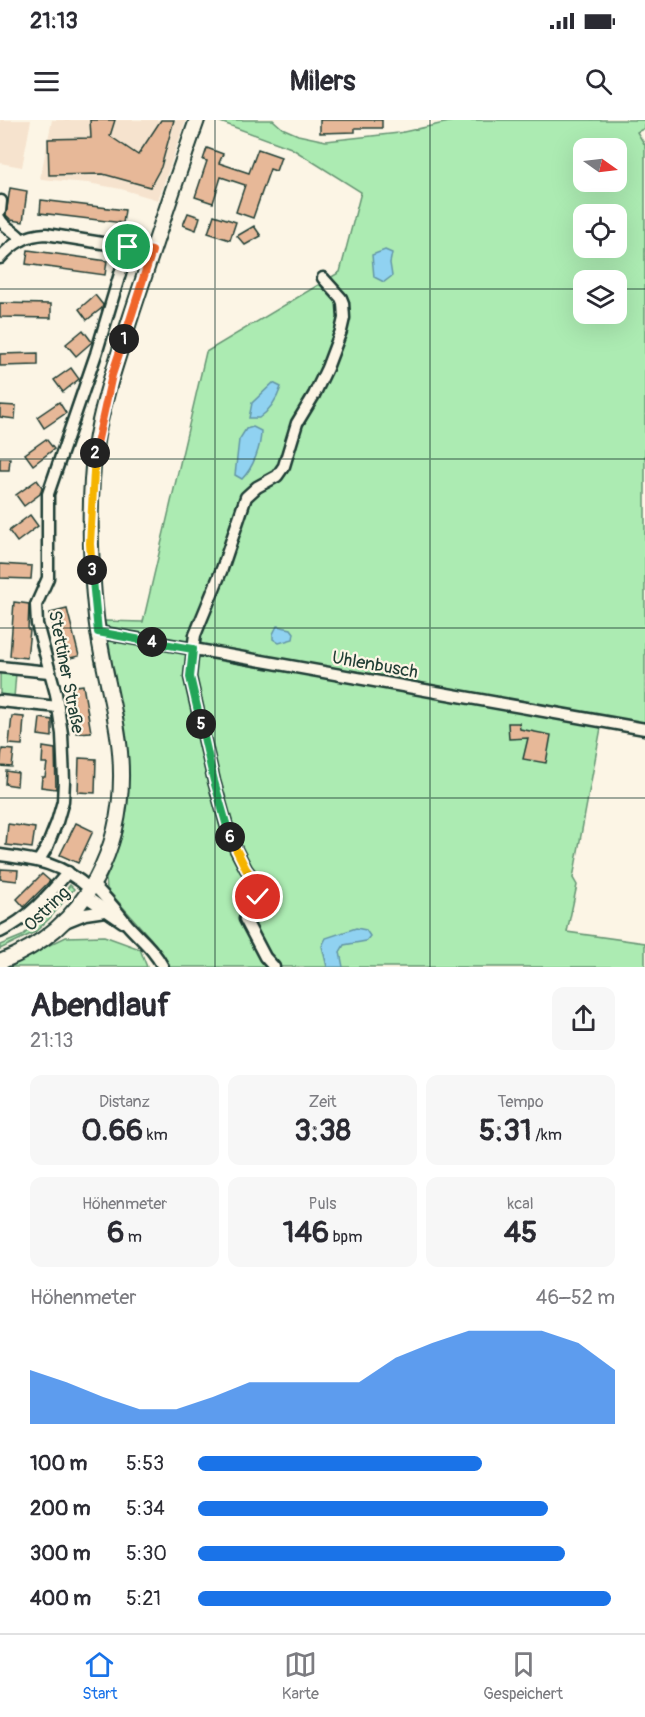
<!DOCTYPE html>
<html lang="de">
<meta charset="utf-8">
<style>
:root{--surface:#fff;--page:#f7f7f7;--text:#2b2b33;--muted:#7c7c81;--line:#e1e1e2;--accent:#1a73e8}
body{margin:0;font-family:Pangolin,sans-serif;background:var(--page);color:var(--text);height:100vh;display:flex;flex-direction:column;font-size:22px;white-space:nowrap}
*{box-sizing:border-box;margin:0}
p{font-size:20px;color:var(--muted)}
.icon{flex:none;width:33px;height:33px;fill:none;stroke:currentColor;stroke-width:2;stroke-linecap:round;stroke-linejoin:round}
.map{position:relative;height:847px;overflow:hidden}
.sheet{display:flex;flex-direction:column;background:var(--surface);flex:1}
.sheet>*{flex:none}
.needle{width:39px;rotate:104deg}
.controls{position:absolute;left:573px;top:18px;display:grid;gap:12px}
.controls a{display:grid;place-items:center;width:54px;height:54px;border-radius:12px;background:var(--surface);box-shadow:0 6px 24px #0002;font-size:30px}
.pin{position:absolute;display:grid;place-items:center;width:51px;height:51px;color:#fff;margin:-26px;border:3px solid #fff;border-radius:50%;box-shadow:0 2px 6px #0007}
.km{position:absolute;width:30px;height:30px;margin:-15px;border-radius:50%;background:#222;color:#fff;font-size:16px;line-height:30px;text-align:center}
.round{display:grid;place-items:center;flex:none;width:63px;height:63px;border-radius:12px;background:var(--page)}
.headline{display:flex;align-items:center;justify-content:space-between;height:102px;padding:0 30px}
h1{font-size:33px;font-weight:700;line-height:45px}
.metrics{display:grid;grid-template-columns:repeat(3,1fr);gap:9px;height:102px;padding:6px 30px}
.metrics div{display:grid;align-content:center;border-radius:12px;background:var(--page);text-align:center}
.metrics b{font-size:30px;font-weight:700}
.metrics small{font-size:16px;font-weight:400}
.metrics p{font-size:16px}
.chart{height:168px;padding:12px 30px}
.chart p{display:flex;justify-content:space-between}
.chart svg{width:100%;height:108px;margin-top:6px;fill:var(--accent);opacity:.7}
ul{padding:0 30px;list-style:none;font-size:20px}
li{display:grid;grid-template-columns:96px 72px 1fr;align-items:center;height:45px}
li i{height:15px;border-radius:8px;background:var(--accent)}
.status{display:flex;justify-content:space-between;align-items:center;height:42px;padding:0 30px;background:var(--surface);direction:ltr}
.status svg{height:16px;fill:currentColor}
header{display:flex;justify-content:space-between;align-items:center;height:78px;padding:0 30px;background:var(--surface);font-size:27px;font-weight:700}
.tabs{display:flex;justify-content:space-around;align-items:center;height:84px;border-top:2px solid var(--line);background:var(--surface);font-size:16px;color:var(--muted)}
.tabs a{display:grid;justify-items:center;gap:3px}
.tabs .on{color:var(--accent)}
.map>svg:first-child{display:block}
.built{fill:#f6e3ce}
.green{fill:#acebb2;stroke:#669473;stroke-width:1.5;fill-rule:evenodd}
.water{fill:#90d2f1;stroke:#6396a5;stroke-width:1.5}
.building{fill:#e7b898;stroke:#1f3d34;stroke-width:1.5}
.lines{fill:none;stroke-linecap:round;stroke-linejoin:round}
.minor-casing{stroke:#1f3d34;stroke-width:15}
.major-casing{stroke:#1f3d34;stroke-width:18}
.minor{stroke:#fcf5e5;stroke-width:10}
.major{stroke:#fcf5e5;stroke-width:14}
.split-1-casing{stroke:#fff;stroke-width:12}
.split-2-casing{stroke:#fff;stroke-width:12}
.split-3-casing{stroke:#fff;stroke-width:12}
.split-4-casing{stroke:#fff;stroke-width:12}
.split-5-casing{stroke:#fff;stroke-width:12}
.split-6-casing{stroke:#fff;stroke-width:12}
.split-7-casing{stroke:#fff;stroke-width:12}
.split-1{stroke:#f0652b;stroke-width:8}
.split-2{stroke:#f0652b;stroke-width:8}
.split-3{stroke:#f5b400;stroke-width:8}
.split-4{stroke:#22a559;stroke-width:8}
.split-5{stroke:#22a559;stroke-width:8}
.split-6{stroke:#22a559;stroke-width:8}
.split-7{stroke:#f5b400;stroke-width:8}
.grid{fill:none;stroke:#1f3d34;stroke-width:1.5;stroke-opacity:0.55}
.labels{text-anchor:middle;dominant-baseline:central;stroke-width:4.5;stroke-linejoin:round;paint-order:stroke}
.street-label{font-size:18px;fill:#1f3d34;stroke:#fcf5e5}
</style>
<div class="status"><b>21:13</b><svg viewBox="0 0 49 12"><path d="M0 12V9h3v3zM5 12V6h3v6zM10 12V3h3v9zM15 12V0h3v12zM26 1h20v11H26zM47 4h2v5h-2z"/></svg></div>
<header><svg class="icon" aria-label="menu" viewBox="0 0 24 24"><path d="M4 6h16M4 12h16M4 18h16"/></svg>Milers<svg class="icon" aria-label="search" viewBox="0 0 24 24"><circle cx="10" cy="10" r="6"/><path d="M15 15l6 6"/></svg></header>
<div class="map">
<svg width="645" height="847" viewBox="0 0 645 847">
<rect width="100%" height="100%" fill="#fcf5e5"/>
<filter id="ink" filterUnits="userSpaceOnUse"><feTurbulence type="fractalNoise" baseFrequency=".0167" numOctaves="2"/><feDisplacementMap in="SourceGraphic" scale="12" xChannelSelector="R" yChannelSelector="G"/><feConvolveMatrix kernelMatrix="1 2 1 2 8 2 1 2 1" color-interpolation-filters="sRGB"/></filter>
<g filter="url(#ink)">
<g class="built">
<path d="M 0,0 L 31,0 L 22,47 L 0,43 Z"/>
<path d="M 52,0 L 186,0 L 158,80 L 121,69 L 88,63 L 40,59 Z"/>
</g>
<g class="green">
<path d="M 215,0 L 273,0 L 282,8 L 298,15 L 326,21 L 399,13 L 458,0 L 645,0 L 645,8 L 637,12 L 645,25 L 645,604 L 603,597 L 573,758 L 577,765 L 567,812 L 645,823 L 645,847 L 170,847 L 151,819 L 107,769 L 106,759 L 122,716 L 128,679 L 126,626 L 105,501 L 143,502 L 206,232 L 340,152 L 361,72 L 291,28 ZM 584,28 L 616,28 L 616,62 L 584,62 ZM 584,94 L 616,94 L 616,128 L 584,128 ZM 584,160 L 616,160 L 616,194 L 584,194 Z"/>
<path d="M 0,552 L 16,553 L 14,578 L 0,577 Z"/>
<path d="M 70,765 L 74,769 L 50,798 L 35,812 L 0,829 L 0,825 L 22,816 L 54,786 Z"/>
<path d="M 104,816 L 140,829 L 147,847 L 4,847 L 66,817 Z"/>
</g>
<g class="water">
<path d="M 385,130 L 392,133 L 390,143 L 392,156 L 384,162 L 374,157 L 372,135 Z"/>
<path d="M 273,263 L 281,267 C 277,279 269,291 259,298 L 249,298 L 252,283 Z"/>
<path d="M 253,307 L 261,311 C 261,327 253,348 242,359 L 235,355 L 239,320 L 246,309 Z"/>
<path d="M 277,506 L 291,509 L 294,513 L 293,519 L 279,523 L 273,519 L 273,514 Z"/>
<path d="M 356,808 L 366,810 L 370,816 L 366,821 L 344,825 L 340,832 L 343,847 L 327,847 L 322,826 L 326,818 Z"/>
</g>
<g class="building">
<path d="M 90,0 L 115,0 L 110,16 L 138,35 L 161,0 L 174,0 L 161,47 L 150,67 L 103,54 L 49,55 L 48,19 L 91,18 Z"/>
<path d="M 320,0 L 382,0 L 382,8 L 355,8 L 355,12 L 320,13 Z"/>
<path d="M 207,28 L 223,34 L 219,43 L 249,53 L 258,29 L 281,37 L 276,51 L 270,49 L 253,98 L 236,92 L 245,65 L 221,57 L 213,83 L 195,77 L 207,41 L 203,40 Z"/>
<path d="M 10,68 L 27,71 L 23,102 L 11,100 L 6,95 Z"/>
<path d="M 41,80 L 125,90 L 123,103 L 40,93 Z"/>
<path d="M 188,93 L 200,97 L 196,110 L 183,105 Z"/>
<path d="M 214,95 L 236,102 L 230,120 L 208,113 Z"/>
<path d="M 254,106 L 261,116 L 245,125 L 237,116 Z"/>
<path d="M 28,130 L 107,141 L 105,155 L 26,144 Z"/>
<path d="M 95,175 L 103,185 L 102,188 L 87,200 L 79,189 Z"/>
<path d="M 0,183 L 51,184 L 51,198 L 0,197 Z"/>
<path d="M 83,210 L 92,222 L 76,236 L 66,224 Z"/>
<path d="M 38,233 L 38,245 L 0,246 L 0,234 Z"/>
<path d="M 71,248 L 79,259 L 63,272 L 54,260 Z"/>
<path d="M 59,282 L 66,293 L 44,308 L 37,297 Z"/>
<path d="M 0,285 L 16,286 L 15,299 L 0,297 Z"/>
<path d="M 46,319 L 54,329 L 33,345 L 25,334 Z"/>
<path d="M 0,338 L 10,338 L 9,350 L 0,350 Z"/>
<path d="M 37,360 L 42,367 L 40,374 L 24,386 L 16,375 Z"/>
<path d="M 30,395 L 38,406 L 17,422 L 9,411 Z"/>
<path d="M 0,444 L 32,446 L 31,459 L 0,458 Z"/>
<path d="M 14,482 L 29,484 L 28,510 L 30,510 L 27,538 L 10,536 Z"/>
<path d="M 67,489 L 79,536 L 61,540 L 50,493 Z"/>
<path d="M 83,565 L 91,612 L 76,613 L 68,567 Z"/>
<path d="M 12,596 L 24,597 L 22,625 L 9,624 Z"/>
<path d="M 40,598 L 52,600 L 52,617 L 38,615 Z"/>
<path d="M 508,603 L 519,603 L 520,609 L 551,615 L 546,643 L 523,639 L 528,618 L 509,619 Z"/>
<path d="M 43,627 L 55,629 L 56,669 L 41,667 L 42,657 L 45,657 L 47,643 L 42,643 Z"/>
<path d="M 2,629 L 14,630 L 12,647 L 0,646 Z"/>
<path d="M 79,638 L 96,639 L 95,673 L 78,672 Z"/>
<path d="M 6,651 L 18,653 L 17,666 L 5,664 Z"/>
<path d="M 76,703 L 93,711 L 78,743 L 60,735 Z"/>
<path d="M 8,704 L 35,708 L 32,728 L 6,725 Z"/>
<path d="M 1,749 L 18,750 L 17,761 L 0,759 Z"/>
<path d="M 42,754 L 50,761 L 24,787 L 17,779 Z"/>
</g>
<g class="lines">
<defs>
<g id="minor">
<path d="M 0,91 L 1,81"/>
<path d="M 0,99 C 4,108 15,110 22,120"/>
<path d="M 0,138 C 13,123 26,115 46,114 L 152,131"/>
<path d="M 98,512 L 645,609"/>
<path d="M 0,547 L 49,552"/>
<path d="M 0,581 L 58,587"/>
<path d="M 0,735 C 38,740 61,743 90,769"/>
<path d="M 39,740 L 47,727 L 57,702 L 63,681 L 64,661 L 62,614 L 56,574 L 37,504 L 36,485 L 48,458 L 48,374 L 96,234 L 128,127"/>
<path d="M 93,765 C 106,777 116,790 127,804 C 140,819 153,828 163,847"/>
<path d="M 85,776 L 123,802"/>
<path d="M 65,802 L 85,794 L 105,791"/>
<path d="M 0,812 C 28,799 48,776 68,752"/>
<path d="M 274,847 L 265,837 L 245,799 L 248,790 L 258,777 L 256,762 L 246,749 L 230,718 L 214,661 L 190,557 L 193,529 L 195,515 L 222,449 L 246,377 L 257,367 L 277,356 L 284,346 L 297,303 L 314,275 L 327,248 L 341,211 L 344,198 L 343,183 L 341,178 L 323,158"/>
</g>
<path id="major" d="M 0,842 C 88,808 128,724 120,632 C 116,587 101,543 96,497 C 90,441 88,384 95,328 C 101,285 118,237 131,196 C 153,130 174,65 197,0"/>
</defs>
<use href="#minor" class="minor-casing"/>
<use href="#major" class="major-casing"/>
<use href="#minor" class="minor"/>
<use href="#major" class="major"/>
</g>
</g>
<g class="lines" filter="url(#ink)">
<defs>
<path id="split-1" d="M 124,219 L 152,131 L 128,127"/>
<path id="split-2" d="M 95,333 L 112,255 L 124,219"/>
<path id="split-3" d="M 92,450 L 90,424 L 95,333"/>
<path id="split-4" d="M 92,450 L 98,512 L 152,522"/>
<path id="split-5" d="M 152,522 L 193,529 L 190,557 L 201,604"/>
<path id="split-6" d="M 201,604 L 214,661 L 230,717"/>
<path id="split-7" d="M 230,717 L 246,749 L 256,762 L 258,777"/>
</defs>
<use href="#split-1" class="split-1-casing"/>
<use href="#split-2" class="split-2-casing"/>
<use href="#split-3" class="split-3-casing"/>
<use href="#split-4" class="split-4-casing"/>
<use href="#split-5" class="split-5-casing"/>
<use href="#split-6" class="split-6-casing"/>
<use href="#split-7" class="split-7-casing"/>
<use href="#split-1" class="split-1"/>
<use href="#split-2" class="split-2"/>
<use href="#split-3" class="split-3"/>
<use href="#split-4" class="split-4"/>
<use href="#split-5" class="split-5"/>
<use href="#split-6" class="split-6"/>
<use href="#split-7" class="split-7"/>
</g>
<path class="grid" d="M 215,0 L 215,847M 430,0 L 430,847M 0,169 L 584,169M 616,169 L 645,169M 0,339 L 645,339M 0,508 L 645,508M 0,678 L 645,678"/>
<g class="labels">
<g class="street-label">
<text transform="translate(375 545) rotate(10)">Uhlenbusch</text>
<text transform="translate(66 552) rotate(79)">Stettiner Straße</text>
<text transform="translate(47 789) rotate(-44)">Ostring</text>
</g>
</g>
</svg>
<div class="controls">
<a><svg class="needle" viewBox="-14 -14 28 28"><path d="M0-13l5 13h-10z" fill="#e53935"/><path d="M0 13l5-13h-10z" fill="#7c7c81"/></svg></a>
<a><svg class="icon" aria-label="locate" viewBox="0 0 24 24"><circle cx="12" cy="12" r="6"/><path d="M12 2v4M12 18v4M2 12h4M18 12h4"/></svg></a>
<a><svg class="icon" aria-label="layers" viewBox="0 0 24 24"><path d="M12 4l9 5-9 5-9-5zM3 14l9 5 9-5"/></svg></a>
</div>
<div class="pin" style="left:128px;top:127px;background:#1e9e55"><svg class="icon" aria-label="arrive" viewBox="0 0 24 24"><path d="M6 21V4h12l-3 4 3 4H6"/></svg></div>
<div class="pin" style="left:258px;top:777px;background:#d93025"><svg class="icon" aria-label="check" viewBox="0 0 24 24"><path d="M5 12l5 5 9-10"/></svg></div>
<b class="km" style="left:124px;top:219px">1</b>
<b class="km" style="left:95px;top:333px">2</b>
<b class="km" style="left:92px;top:450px">3</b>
<b class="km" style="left:152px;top:522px">4</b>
<b class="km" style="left:201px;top:604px">5</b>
<b class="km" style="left:230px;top:717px">6</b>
</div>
<section class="sheet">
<div class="headline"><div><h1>Abendlauf</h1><p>21:13</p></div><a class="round"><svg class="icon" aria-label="share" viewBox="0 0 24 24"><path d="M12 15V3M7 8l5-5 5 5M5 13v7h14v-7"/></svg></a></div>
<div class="metrics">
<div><p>Distanz</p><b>0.66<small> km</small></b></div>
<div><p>Zeit</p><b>3:38</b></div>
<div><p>Tempo</p><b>5:31<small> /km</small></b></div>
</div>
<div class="metrics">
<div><p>Höhenmeter</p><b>6<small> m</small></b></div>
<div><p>Puls</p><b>146<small> bpm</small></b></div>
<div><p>kcal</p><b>45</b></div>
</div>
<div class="chart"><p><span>Höhenmeter</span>46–52 m</p>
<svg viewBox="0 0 160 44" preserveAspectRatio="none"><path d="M0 44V22L10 27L20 33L30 38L40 38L50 33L60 27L70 27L80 27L90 27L100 17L110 11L120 6L130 6L140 6L150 11L160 22V44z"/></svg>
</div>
<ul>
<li><b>100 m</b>5:53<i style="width:68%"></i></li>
<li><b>200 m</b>5:34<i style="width:84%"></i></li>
<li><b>300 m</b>5:30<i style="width:88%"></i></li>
<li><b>400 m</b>5:21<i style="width:99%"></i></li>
</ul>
</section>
<nav class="tabs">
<a class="on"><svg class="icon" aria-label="home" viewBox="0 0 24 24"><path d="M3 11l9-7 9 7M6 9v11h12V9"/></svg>Start</a>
<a><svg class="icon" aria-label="map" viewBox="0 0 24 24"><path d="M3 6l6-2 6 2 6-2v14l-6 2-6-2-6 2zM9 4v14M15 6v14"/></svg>Karte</a>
<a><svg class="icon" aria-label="saved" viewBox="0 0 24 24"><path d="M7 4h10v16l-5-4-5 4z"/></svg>Gespeichert</a>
</nav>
